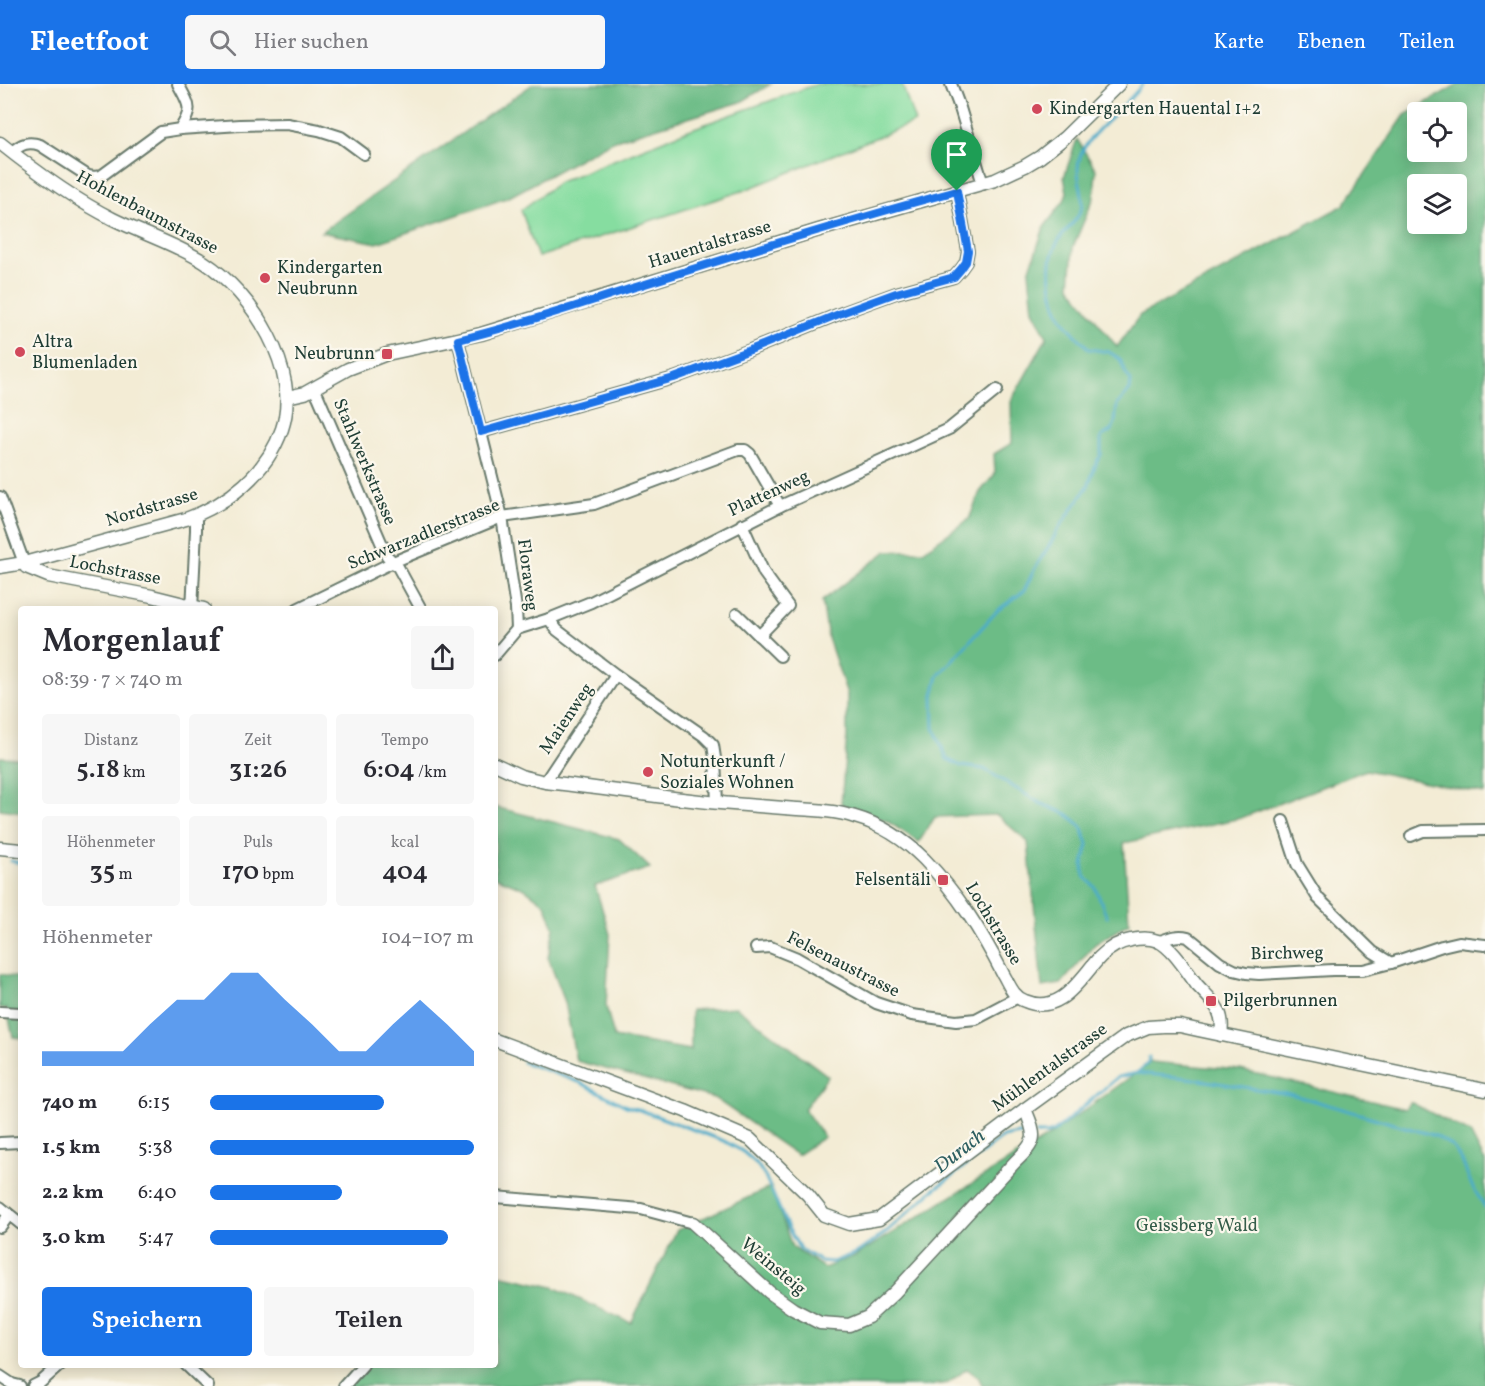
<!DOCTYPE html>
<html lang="de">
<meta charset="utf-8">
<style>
:root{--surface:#fff;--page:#f7f7f7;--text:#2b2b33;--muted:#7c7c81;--accent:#1a73e8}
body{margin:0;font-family:Vollkorn,serif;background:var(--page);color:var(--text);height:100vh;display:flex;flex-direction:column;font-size:22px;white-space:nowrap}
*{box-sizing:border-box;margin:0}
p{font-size:20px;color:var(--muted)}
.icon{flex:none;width:33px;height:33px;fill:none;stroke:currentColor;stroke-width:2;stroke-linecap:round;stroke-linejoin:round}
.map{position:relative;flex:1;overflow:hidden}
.details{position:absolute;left:18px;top:522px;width:480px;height:762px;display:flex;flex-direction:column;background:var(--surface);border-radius:6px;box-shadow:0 3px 15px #0003}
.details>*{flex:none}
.tools{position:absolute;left:1407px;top:18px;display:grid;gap:12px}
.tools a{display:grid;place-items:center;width:60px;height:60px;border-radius:6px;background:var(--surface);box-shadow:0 3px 15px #0003;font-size:30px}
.pin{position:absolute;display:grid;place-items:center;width:51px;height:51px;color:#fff;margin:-62px -26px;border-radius:50% 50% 50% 0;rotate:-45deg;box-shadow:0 0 6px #0007}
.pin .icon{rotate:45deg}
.round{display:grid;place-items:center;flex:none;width:63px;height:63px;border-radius:6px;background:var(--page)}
.overview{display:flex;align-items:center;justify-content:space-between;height:102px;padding:0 24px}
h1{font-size:33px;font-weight:600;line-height:45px}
.metrics{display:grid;grid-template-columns:repeat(3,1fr);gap:9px;height:102px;padding:6px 24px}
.metrics div{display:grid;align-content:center;border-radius:6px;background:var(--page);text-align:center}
.metrics b{font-size:26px;font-weight:600}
.metrics small{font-size:16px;font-weight:400}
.metrics p{font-size:16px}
.chart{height:168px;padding:12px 24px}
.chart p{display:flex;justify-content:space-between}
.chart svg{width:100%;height:108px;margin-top:6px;fill:var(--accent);opacity:.7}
.primary-button{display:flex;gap:12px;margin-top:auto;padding:12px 24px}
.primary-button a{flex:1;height:69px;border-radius:6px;background:var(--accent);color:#fff;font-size:24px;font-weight:600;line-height:69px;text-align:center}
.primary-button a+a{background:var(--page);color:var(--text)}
ul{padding:0 24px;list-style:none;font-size:20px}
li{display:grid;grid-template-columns:96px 72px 1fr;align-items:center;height:45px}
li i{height:15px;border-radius:8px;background:var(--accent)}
header{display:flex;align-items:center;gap:36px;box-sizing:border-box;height:84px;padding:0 30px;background:var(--accent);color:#fff}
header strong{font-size:28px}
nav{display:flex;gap:33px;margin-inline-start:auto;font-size:21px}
.search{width:420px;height:54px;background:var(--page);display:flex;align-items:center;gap:15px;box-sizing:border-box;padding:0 21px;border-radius:6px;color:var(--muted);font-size:22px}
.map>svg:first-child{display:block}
.green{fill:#86dda0;stroke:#528d6a;stroke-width:1.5}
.forest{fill:#6cbc86;stroke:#467c5d;stroke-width:1.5;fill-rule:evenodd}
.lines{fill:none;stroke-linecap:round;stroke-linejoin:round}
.stream{stroke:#4bacca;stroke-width:3}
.minor-casing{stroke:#697a6c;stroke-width:14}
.tertiary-casing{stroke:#697a6c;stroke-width:15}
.minor{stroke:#fff;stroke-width:10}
.tertiary{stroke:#fff;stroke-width:12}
.route-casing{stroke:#fff;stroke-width:12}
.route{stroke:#1a73e8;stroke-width:8}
.poi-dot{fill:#d1495b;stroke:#fbf7ec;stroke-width:2}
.labels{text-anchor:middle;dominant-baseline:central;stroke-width:4.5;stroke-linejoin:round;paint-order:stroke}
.poi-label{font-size:18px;fill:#1f3d34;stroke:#fbf7ec;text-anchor:start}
.street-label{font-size:18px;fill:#1f3d34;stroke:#fbf7ec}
.park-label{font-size:18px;fill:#345d4a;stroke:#fbf7ec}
.water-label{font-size:20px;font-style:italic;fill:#2c5e61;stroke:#fbf7ec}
</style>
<header>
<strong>Fleetfoot</strong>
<div class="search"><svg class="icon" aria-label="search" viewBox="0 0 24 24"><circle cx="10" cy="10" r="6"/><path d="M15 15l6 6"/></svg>Hier suchen</div>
<nav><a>Karte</a><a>Ebenen</a><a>Teilen</a></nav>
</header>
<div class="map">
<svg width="1485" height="1302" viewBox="0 0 1485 1302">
<rect width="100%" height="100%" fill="#fbf7ec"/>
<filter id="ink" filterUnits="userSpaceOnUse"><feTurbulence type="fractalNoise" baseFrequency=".0167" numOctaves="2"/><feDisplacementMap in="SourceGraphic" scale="12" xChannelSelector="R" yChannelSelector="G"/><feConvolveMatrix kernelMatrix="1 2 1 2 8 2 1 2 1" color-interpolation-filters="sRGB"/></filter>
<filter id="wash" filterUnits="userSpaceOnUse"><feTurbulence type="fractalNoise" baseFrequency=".008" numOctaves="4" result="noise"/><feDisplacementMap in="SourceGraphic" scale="24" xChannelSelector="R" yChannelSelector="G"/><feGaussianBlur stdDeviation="1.35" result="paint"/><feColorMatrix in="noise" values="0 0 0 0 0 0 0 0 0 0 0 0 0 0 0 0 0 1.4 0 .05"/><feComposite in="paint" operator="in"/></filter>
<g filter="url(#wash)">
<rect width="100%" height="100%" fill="#f3ecd5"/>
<path class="green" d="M 817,0 L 902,0 L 915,38 L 745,106 L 538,173 L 521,126 L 559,98 L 686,47 Z"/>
<g class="forest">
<path d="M 533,0 L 771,0 L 741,18 L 612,57 L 509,113 L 377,159 L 321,148 Z"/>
<path d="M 1458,0 L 1485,0 L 1485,710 L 1366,686 L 1241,734 L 1124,759 L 1129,839 L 1095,860 L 1061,900 L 1042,903 L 1028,758 L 997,731 L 935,733 L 919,758 L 887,737 L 841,720 L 847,651 L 847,610 L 828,554 L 822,517 L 887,467 L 923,467 L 969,435 L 980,408 L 995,390 L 994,370 L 1012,359 L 1011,317 L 1047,253 L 1033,226 L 1029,188 L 1044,143 L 1064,117 L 1067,108 L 1064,93 L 1077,55 L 1096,86 L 1094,113 L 1073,163 L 1070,202 L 1117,263 L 1140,231 L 1344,121 L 1405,31 ZM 1418,28 L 1456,28 L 1456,68 L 1418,68 ZM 1418,100 L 1456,100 L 1456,140 L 1418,140 Z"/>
<path d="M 0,673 L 21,674 L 21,728 L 0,725 Z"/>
<path d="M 495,723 L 619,755 L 650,784 L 595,802 L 610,850 L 606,922 L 614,953 L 691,966 L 691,926 L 736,923 L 828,992 L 804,1025 L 824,1053 L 797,1071 L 714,1014 L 576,977 L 565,918 L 548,874 L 554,843 L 545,820 L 525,805 L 495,793 Z"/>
<path d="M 0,890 L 21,894 L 21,954 L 13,953 L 7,925 L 0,924 Z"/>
<path d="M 1151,978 L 1240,986 L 1405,1025 L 1410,1018 L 1470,1049 L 1485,1078 L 1485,1302 L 982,1302 L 979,1294 L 967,1285 L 948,1299 L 927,1302 L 344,1302 L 363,1281 L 495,1281 L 495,1190 L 553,1203 L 631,1239 L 677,1146 L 771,1103 L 792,1163 L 824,1184 L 855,1172 L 1049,1052 Z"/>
</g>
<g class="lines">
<g class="stream">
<path d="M 11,777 L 21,779"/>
<path d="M 1107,833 L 1095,803 L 1084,792 L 1083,781 L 1088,760 L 1081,742 L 1067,730 L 1040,719 L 984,685 L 961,682 L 947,675 L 934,644 L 933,611 L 938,592 L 998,526 L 1024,507 L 1035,484 L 1052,457 L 1057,447 L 1088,402 L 1097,377 L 1101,371 L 1101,353 L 1112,346 L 1115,338 L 1117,321 L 1130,306 L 1131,297 L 1126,290 L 1120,275 L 1109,268 L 1089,265 C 1081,256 1064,240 1060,230 C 1050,209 1045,176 1059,156 C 1067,144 1079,136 1082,122 C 1084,109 1078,98 1078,86 C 1077,61 1105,40 1121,24 C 1129,16 1136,8 1143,0"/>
<path d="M 523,978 L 579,998 L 626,1022 L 640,1026 L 724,1057 L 742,1067 L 756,1079 L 765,1092 L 788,1144 L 800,1165 L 820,1177 L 833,1178 L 858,1168 L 885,1149 L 931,1108 L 1003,1053 L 1019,1050 L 1029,1050"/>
<path d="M 1137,989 L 1148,979 L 1149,973"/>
<path d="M 1036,1050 L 1047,1050 L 1055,1047 L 1118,993 L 1137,989 L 1187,994 L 1294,1011 L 1436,1052 L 1452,1062 L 1462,1077 L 1472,1102 L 1485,1123"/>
</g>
</g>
</g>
<g filter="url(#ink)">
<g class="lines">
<defs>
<g id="minor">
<path d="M 178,0 C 189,21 194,24 180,45"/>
<path d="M 951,0 L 960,24 L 983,100"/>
<path d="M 12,68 C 21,60 28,57 40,61 L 88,92 L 94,93 L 101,92 L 161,48 L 180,45 L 240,41 L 287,40 L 319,46 L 341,53 L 364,70"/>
<path d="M 458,256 L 502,433 L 516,524 L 517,545 L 549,535 L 557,546 L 616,591 L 704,652 L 713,661 L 715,674 L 717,719"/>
<path d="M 313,305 L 318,312 L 387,472 L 398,483 L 421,525"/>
<path d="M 481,348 L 674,294 L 750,266 L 844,228 L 896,209 L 954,193 L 961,185 L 966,178 L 968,167 L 957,107"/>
<path d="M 0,413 L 24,479"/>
<path d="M 742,440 L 764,489 L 788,522 L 759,552"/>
<path d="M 192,525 L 196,446 L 196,432"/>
<path d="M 297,525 L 393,478 L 502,433 L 594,420 L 738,366 L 745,366 L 750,370 L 780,422"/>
<path d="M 737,530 L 780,572"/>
<path d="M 549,535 L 591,518 L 780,422 L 910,363 L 949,345 L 997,306"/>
<path d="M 495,571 L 517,545"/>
<path d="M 545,698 L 616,591"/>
<path d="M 1283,737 L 1297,780 L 1318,814 L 1373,868 L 1391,879"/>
<path d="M 1411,752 L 1423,747 L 1485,746"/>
<path d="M 1158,858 C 1169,854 1177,850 1188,853 L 1220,879 L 1234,886 L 1246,889 L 1259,890 L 1333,886 L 1363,886 L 1391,879 L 1442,862 L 1459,858 L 1485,861"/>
<path d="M 756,864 L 770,863 L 797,874 L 876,919 L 912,931 L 956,937 L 976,935 L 1018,913"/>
<path d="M 0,928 L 21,929"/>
<path d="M 0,1059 L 21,1058"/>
<path d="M 495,1113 L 641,1125 L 693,1139"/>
<path d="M 0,1123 L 21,1140"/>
<path d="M 0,1143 L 9,1131"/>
<path d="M 186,1281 L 208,1302"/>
<path d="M 0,1292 L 12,1300 L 20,1302"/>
<path d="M 33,1302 L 41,1298 L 60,1281"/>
<path d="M 344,1302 L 363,1281"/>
</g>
<g id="tertiary">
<path d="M 0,59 C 35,87 73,115 113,135 C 143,150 176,160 204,178 C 252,209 302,287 282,345 C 267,389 228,420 186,435 L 24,479 L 0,483"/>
<path d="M 287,313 L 305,309 L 348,285 L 387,270 L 481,250 L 819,146 L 995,96 L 1025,82 L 1040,73 L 1064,54 L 1119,0"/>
<path d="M 24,479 L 26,483 L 48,492 L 152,512 L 204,525"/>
<path d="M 495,680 L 521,692 L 545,698 C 603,704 662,714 720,719 C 746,721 771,723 797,725 C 816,726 836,727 855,733 C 880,740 905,756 924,775 C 958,810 981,847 1003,890 C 1009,900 1013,913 1025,917 C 1061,932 1080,894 1100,873 C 1109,864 1119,858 1131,856 C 1140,854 1150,854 1158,857 C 1173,864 1187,888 1197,901 C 1213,918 1225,926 1221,951"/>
<path d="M 0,764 L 21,766"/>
<path d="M 495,956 L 685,1027 L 750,1055 L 808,1111 L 824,1131 L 849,1140 L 879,1135 L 1025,1025 L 1126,952 L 1148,943 L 1163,942 L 1180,942 L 1198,946 L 1485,1006"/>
<path d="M 693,1139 L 769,1208 L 793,1225 L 820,1239 L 849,1241 L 868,1233 L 895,1208 L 1015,1078 C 1037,1057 1037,1053 1025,1025"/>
</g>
</defs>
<use href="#minor" class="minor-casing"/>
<use href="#tertiary" class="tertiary-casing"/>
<use href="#minor" class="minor"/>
<use href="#tertiary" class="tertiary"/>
</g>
</g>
<g class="lines" filter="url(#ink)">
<defs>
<path id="route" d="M 957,107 L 968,167 L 966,178 L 961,185 L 954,193 L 896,209 L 844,228 L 750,266 L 674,294 L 481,348 L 458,256 C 520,241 581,220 642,201 C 746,168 851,135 957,107 Z"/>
</defs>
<use href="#route" class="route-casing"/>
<use href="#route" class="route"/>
</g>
<g class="poi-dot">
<circle cx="1037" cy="25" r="6"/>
<circle cx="265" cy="194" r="6"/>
<circle cx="20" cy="268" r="6"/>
<rect x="381" y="264" width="12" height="12" rx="3"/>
<circle cx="648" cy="688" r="6"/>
<rect x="937" y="790" width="12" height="12" rx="3"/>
<rect x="1205" y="911" width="12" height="12" rx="3"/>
</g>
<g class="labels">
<g class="poi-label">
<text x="1049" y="25">Kindergarten Hauental 1+2</text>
<text x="277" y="184">Kindergarten<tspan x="277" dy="21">Neubrunn</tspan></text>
<text x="32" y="258">Altra<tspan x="32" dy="21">Blumenladen</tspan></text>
<text x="375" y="270" text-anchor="end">Neubrunn</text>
<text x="660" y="678">Notunterkunft /<tspan x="660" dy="21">Soziales Wohnen</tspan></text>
<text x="931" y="796" text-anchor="end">Felsentäli</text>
<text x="1223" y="917">Pilgerbrunnen</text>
</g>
<g class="street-label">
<text transform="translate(147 129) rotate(28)">Hohlenbaumstrasse</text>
<text transform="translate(710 161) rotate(-17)">Hauentalstrasse</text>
<text transform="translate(364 378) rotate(67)">Stahlwerkstrasse</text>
<text transform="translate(769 410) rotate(-25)">Plattenweg</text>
<text transform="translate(152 424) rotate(-17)">Nordstrasse</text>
<text transform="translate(424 451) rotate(-22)">Schwarzadlerstrasse</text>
<text transform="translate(115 487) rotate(11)">Lochstrasse</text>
<text transform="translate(527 491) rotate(83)">Floraweg</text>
<text transform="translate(567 635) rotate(-56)">Maienweg</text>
<text transform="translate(993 840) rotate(59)">Lochstrasse</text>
<text transform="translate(1287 870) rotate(-1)">Birchweg</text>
<text transform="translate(843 881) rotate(27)">Felsenaustrasse</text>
<text transform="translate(1050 984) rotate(-36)">Mühlentalstrasse</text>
<text transform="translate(773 1183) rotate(40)">Weinsteig</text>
</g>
<g class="park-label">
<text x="1197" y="1142">Geissberg Wald</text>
</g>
<g class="water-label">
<text transform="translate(960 1068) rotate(-38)">Durach</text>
</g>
</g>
</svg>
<div class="tools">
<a><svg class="icon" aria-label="locate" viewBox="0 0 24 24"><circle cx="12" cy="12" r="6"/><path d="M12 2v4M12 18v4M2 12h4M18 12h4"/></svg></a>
<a><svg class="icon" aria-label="layers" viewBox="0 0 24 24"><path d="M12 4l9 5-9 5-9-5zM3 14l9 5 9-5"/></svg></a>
</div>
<div class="pin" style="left:957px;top:107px;background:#1e9e55"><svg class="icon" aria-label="arrive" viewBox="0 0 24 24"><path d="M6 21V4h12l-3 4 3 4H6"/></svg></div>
<section class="details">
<div class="overview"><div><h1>Morgenlauf</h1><p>08:39 · 7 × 740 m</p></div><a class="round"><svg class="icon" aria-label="share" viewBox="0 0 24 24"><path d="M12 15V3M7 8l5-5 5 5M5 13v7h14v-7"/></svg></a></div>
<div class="metrics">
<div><p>Distanz</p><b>5.18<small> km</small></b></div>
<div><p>Zeit</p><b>31:26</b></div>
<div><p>Tempo</p><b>6:04<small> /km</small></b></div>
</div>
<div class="metrics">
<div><p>Höhenmeter</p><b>35<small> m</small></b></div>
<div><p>Puls</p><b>170<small> bpm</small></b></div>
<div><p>kcal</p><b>404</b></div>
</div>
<div class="chart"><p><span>Höhenmeter</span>104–107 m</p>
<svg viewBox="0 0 160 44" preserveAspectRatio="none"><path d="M0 44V38L10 38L20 38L30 38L40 27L50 17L60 17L70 6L80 6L90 17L100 27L110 38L120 38L130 27L140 17L150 27L160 38V44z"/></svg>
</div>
<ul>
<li><b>740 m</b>6:15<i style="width:66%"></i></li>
<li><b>1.5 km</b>5:38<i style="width:100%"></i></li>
<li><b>2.2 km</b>6:40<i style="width:50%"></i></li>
<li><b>3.0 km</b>5:47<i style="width:90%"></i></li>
</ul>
<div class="primary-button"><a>Speichern</a><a>Teilen</a></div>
</section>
</div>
